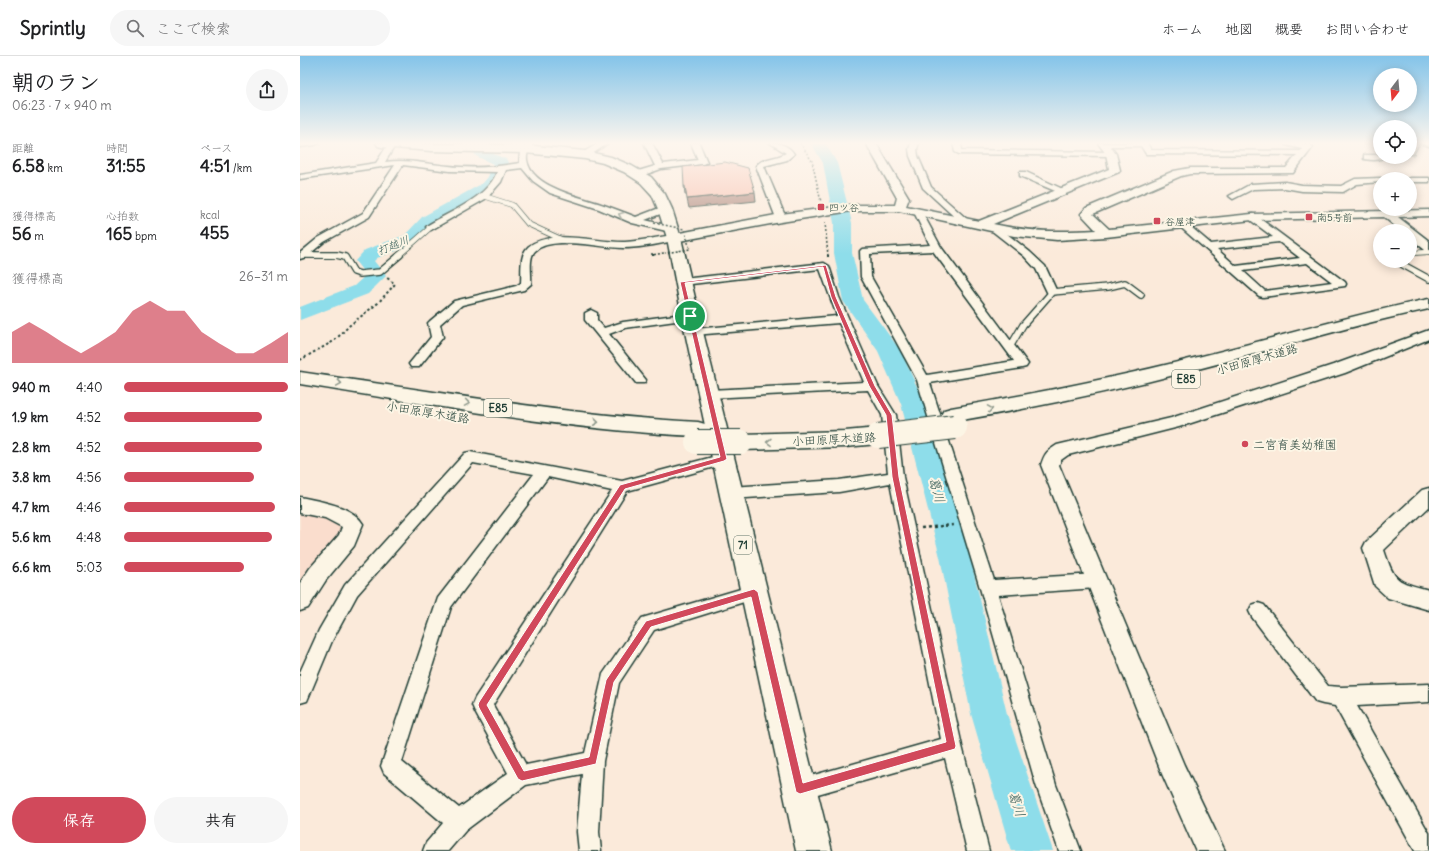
<!DOCTYPE html>
<html lang="ja">
<meta charset="utf-8">
<style>
:root{--surface:#fff;--page:#f6f6f6;--text:#202124;--muted:#757577;--line:#e0e0e0;--accent:#d1495b}
body{margin:0;font-family:Delius,"Klee One",sans-serif;background:var(--page);color:var(--text);height:100vh;display:flex;flex-direction:column;font-size:15px;white-space:nowrap}
*{box-sizing:border-box;margin:0}
p{font-size:13px;color:var(--muted)}
.icon{flex:none;width:22px;height:22px;fill:none;stroke:currentColor;stroke-width:2;stroke-linecap:round;stroke-linejoin:round}
.map{position:relative;flex:1;overflow:hidden}
.details{display:flex;flex-direction:column;background:var(--surface);width:300px}
.details>*{flex:none}
.needle{width:26px;rotate:196deg}
.controls{position:absolute;left:1073px;top:12px;display:grid;gap:8px}
.controls a{display:grid;place-items:center;width:44px;height:44px;border-radius:50%;background:var(--surface);box-shadow:0 2px 10px #0003;font-size:20px}
.pin{position:absolute;display:grid;place-items:center;width:34px;height:34px;color:#fff;margin:-17px;border:2px solid #fff;border-radius:50%;box-shadow:0 1px 4px #0007}
.round{display:grid;place-items:center;flex:none;width:42px;height:42px;border-radius:21px;background:var(--page)}
.headline{display:flex;align-items:center;justify-content:space-between;height:68px;padding:0 12px}
h1{font-size:22px;font-weight:700;line-height:30px}
.stats{display:grid;grid-template-columns:repeat(3,1fr);gap:6px;height:68px;padding:4px 12px}
.stats div{display:grid;align-content:center}
.stats b{font-size:17px;font-weight:700}
.stats small{font-size:11px;font-weight:400}
.stats p{font-size:11px}
.chart{height:112px;padding:8px 12px}
.chart p{display:flex;justify-content:space-between}
.chart svg{width:100%;height:72px;margin-top:4px;fill:var(--accent);opacity:.7}
.button{display:flex;gap:8px;margin-top:auto;padding:8px 12px}
.button a{flex:1;height:46px;border-radius:24px;background:var(--accent);color:#fff;font-size:16px;font-weight:700;line-height:46px;text-align:center}
.button a+a{background:var(--page);color:var(--text)}
ul{padding:0 12px;list-style:none;font-size:13px}
li{display:grid;grid-template-columns:64px 48px 1fr;align-items:center;height:30px}
li i{height:10px;border-radius:5px;background:var(--accent)}
header{display:flex;align-items:center;gap:24px;box-sizing:border-box;height:56px;padding:0 20px;background:var(--surface);border-bottom:1px solid var(--line)}
header strong{font-size:19px}
nav{display:flex;gap:22px;margin-inline-start:auto;font-size:14px}
.search{width:280px;height:36px;background:var(--page);display:flex;align-items:center;gap:10px;box-sizing:border-box;padding:0 14px;border-radius:22px;color:var(--muted);font-size:15px}
main{display:flex;flex:1;min-height:0}
.map>svg:first-child{display:block}
.built{fill:#faddcd}
.lines{fill:none;stroke-linecap:round;stroke-linejoin:round}
.river{fill:#8eddea;fill-rule:evenodd}
.service-far1-casing{stroke:#1f3d34;stroke-width:6}
.service-casing{stroke:#1f3d34;stroke-width:8}
.minor-casing{stroke:#1f3d34;stroke-width:3}
.tertiary-casing{stroke:#1f3d34;stroke-width:3}
.primary-casing{stroke:#1f3d34;stroke-width:3}
.trunk-casing{stroke:#1f3d34;stroke-width:3}
.path-far2{stroke:#1f3d34;stroke-width:1.5;stroke-dasharray:2 2;stroke-linecap:butt}
.path-far1{stroke:#1f3d34;stroke-width:2;stroke-dasharray:2.5 2.5;stroke-linecap:butt}
.path{stroke:#1f3d34;stroke-width:2.5;stroke-dasharray:3 3;stroke-linecap:butt}
.service-far1{stroke:#fcf5e5;stroke-width:4.5}
.service{stroke:#fcf5e5;stroke-width:5.5}
.minor{fill:#fcf5e5;fill-rule:evenodd}
.tertiary{fill:#fcf5e5;fill-rule:evenodd}
.primary{fill:#fcf5e5;fill-rule:evenodd}
.trunk{fill:#fcf5e5;fill-rule:evenodd}
.trunk-bridge-casing{stroke:#1f3d34;stroke-width:26;stroke-linecap:butt}
.path-bridge{stroke:#1f3d34;stroke-width:1.5;stroke-dasharray:2 2;stroke-linecap:butt}
.trunk-bridge{stroke:#fcf5e5;stroke-width:24}
.shaded-wall{fill:#ae867a;stroke:#1f3d34}
.building{fill:#f8bfae;stroke:#1f3d34}
.oneway{stroke:#8e998c}
.route{fill:#d1495b;stroke:#fff;fill-rule:evenodd}
.poi-dot{fill:#d1495b;stroke:#fcf5e5;stroke-width:1.5}
.labels{text-anchor:middle;dominant-baseline:central;stroke-width:4;stroke-linejoin:round;paint-order:stroke}
.far-poi-label{font-size:10px;fill:#1f3d34;stroke:#fcf5e5;text-anchor:start}
.far-water-label{font-size:11px;font-style:italic;fill:#355d58;stroke:#fcf5e5}
.shield{fill:#fcf5e5;stroke:#617469;stroke-width:1}
.shield-label{font-size:11px;font-weight:bold;fill:#1f3d34}
.street-label{font-size:12px;fill:#1f3d34;stroke:#fcf5e5}
.poi-label{font-size:12px;fill:#1f3d34;stroke:#fcf5e5;text-anchor:start}
.water-label{font-size:13px;font-style:italic;fill:#355d58;stroke:#fcf5e5}
</style>
<header>
<strong>Sprintly</strong>
<div class="search"><svg class="icon" aria-label="search" viewBox="0 0 24 24"><circle cx="10" cy="10" r="6"/><path d="M15 15l6 6"/></svg>ここで検索</div>
<nav><a>ホーム</a><a>地図</a><a>概要</a><a>お問い合わせ</a></nav>
</header>
<main>
<section class="details">
<div class="headline"><div><h1>朝のラン</h1><p>06:23 · 7 × 940 m</p></div><a class="round"><svg class="icon" aria-label="share" viewBox="0 0 24 24"><path d="M12 15V3M7 8l5-5 5 5M5 13v7h14v-7"/></svg></a></div>
<div class="stats">
<div><p>距離</p><b>6.58<small> km</small></b></div>
<div><p>時間</p><b>31:55</b></div>
<div><p>ペース</p><b>4:51<small> /km</small></b></div>
</div>
<div class="stats">
<div><p>獲得標高</p><b>56<small> m</small></b></div>
<div><p>心拍数</p><b>165<small> bpm</small></b></div>
<div><p>kcal</p><b>455</b></div>
</div>
<div class="chart"><p><span>獲得標高</span>26–31 m</p>
<svg viewBox="0 0 160 44" preserveAspectRatio="none"><path d="M0 44V25L10 19L20 25L30 32L40 38L50 32L60 25L70 12L80 6L90 12L100 12L110 25L120 32L130 38L140 38L150 32L160 25V44z"/></svg>
</div>
<ul>
<li><b>940 m</b>4:40<i style="width:100%"></i></li>
<li><b>1.9 km</b>4:52<i style="width:84%"></i></li>
<li><b>2.8 km</b>4:52<i style="width:84%"></i></li>
<li><b>3.8 km</b>4:56<i style="width:79%"></i></li>
<li><b>4.7 km</b>4:46<i style="width:92%"></i></li>
<li><b>5.6 km</b>4:48<i style="width:90%"></i></li>
<li><b>6.6 km</b>5:03<i style="width:73%"></i></li>
</ul>
<div class="button"><a>保存</a><a>共有</a></div>
</section>
<div class="map">
<svg width="1129" height="795" viewBox="0 0 1129 795">
<rect width="100%" height="100%" fill="#fbeada"/>
<filter id="ink" filterUnits="userSpaceOnUse"><feTurbulence type="fractalNoise" baseFrequency=".025" numOctaves="2"/><feDisplacementMap in="SourceGraphic" scale="8" xChannelSelector="R" yChannelSelector="G"/><feConvolveMatrix kernelMatrix="1 2 1 2 8 2 1 2 1" color-interpolation-filters="sRGB"/></filter>
<g filter="url(#ink)">
<path class="built" d="M 0,456 L 53,468 L 0,559 Z"/>
<g class="lines">
<g class="river">
<path d="M 511,87 L 525,87 L 537,107 L 552,167 L 552,197 L 563,244 L 600,294 L 625,348 L 670,501 L 707,658 L 753,795 L 711,795 L 671,658 L 640,501 L 601,348 L 578,295 L 543,245 L 534,197 L 534,167 L 523,107 Z"/>
<path d="M 181,93 L 206,103 L 208,106 L 201,124 L 191,136 L 134,169 L 117,187 L 77,202 L 74,205 L 86,220 L 68,238 L 0,264 L 0,251 L 54,230 L 66,219 L 55,205 L 65,194 L 105,179 L 122,161 L 183,127 L 188,121 L 193,108 L 176,100 L 174,97 L 176,94 Z"/>
</g>
<defs>
<g id="service-far1">
<path d="M 184,140 L 212,149 L 228,168 L 265,185"/>
<path d="M 1110,197 L 1129,196"/>
<path d="M 3,199 L 40,200"/>
<path d="M 98,200 L 131,171"/>
</g>
<g id="service">
<path d="M 3,199 L 37,199 L 45,201 L 54,216 L 60,218 L 80,216 L 100,199"/>
<path d="M 1096,205 L 1129,223"/>
<path d="M 710,291 L 723,269 L 752,236 L 808,231 L 825,227 L 841,239"/>
</g>
<g id="minor">
<path d="M 0,87 L 19,87 L 15,89 L 0,91 Z"/>
<path d="M 89,87 L 96,88 L 85,106 C 108,103 126,108 149,110 C 173,113 196,111 220,107 C 218,99 221,93 225,87 L 233,87 C 230,92 226,97 227,104 C 231,132 282,141 304,149 C 315,153 326,157 336,161 L 362,151 L 368,151 L 369,153 L 368,155 L 345,164 L 374,171 L 376,173 L 371,176 L 332,167 L 299,153 L 250,137 L 233,125 L 222,112 L 206,114 L 201,126 L 187,142 L 131,174 L 128,173 L 126,171 L 128,169 C 151,155 187,142 197,116 L 150,115 L 103,109 L 69,161 L 24,186 L 6,201 L 0,203 L 0,197 L 18,182 L 63,157 L 95,109 L 0,123 L 0,119 L 76,107 Z"/>
<path d="M 299,87 L 308,87 L 288,101 L 282,101 L 282,97 Z"/>
<path d="M 344,87 L 352,87 L 363,108 L 398,104 L 391,87 L 399,87 L 407,106 L 403,108 L 361,113 L 341,120 L 335,120 L 335,116 L 355,110 Z"/>
<path d="M 470,87 C 479,86 489,90 494,98 L 487,104 L 464,110 L 486,162 L 481,165 L 476,162 L 456,110 C 463,101 476,103 486,97 Z"/>
<path d="M 611,87 L 619,87 L 617,93 L 618,100 L 631,131 L 668,164 L 670,166 L 668,168 L 662,168 L 623,132 L 610,100 L 609,93 Z"/>
<path d="M 653,87 L 661,87 L 662,94 L 811,96 L 815,98 L 811,100 L 659,98 L 655,96 Z"/>
<path d="M 801,87 L 847,87 L 851,94 L 1003,95 L 1007,97 L 1003,99 L 849,98 L 846,98 L 841,90 L 801,90 Z"/>
<path d="M 1111,87 L 1129,87 L 1129,90 L 1119,87 L 1113,98 L 1110,98 Z"/>
<path d="M 1064,99 L 1080,99 L 1080,101 L 1084,101 C 1080,105 1070,104 1064,103 Z"/>
<path d="M 720,116 L 726,116 L 767,135 L 766,137 L 760,137 L 720,120 Z"/>
<path d="M 1080,122 L 1083,123 L 1080,123 L 1080,126 L 1057,128 L 1043,136 L 1002,135 L 985,132 L 953,133 L 933,143 L 929,140 L 951,128 L 985,126 L 1002,129 L 1041,130 L 1055,123 Z"/>
<path d="M 1110,122 L 1129,122 L 1129,126 L 1110,126 L 1110,123 L 1107,123 Z"/>
<path d="M 618,153 L 622,156 L 641,191 L 728,308 L 726,311 L 722,312 L 630,327 L 694,524 L 797,518 L 803,520 L 805,525 L 803,530 L 797,532 L 698,539 L 756,729 L 781,795 L 759,795 L 736,729 L 680,532 L 617,324 L 561,221 L 560,195 L 562,193 L 630,189 L 614,156 ZM 633,195 L 714,305 L 627,319 L 571,221 L 570,198 Z"/>
<path d="M 952,158 L 955,159 L 1045,226 L 1046,228 L 1045,230 L 963,241 L 959,240 L 877,168 L 882,165 L 885,166 L 911,188 L 973,181 L 949,163 L 947,161 ZM 979,186 L 1000,202 L 936,210 L 917,193 ZM 1007,207 L 1032,226 L 965,235 L 943,215 Z"/>
<path d="M 694,169 L 697,170 L 730,196 L 745,210 L 757,236 L 756,238 L 748,238 L 736,213 L 724,200 L 691,174 L 689,172 L 691,170 Z"/>
<path d="M 374,179 L 379,182 L 377,184 C 360,188 340,192 323,192 C 301,192 252,179 235,195 C 228,202 232,219 231,228 L 224,234 L 162,249 L 140,268 L 143,281 L 119,311 L 111,311 L 109,308 L 131,281 L 128,267 L 130,265 L 154,245 L 216,230 L 221,227 C 222,215 219,200 228,191 C 250,172 299,187 325,186 C 341,185 358,181 374,179 Z"/>
<path d="M 524,207 L 529,210 L 539,241 L 578,330 L 596,359 L 603,421 L 662,690 L 689,795 L 667,795 L 645,702 L 500,743 L 493,740 L 490,733 L 493,726 L 500,723 L 641,683 L 590,427 L 539,436 L 431,443 L 426,441 L 424,437 L 426,433 L 431,431 L 539,424 L 588,417 L 582,359 L 568,334 L 409,342 L 404,341 L 403,338 L 404,335 L 409,334 L 564,326 L 539,267 L 394,279 L 390,278 L 388,276 L 390,274 L 394,273 L 537,260 L 520,213 L 383,229 L 378,226 L 383,223 Z"/>
<path d="M 291,254 L 297,257 L 297,264 L 304,272 L 323,266 L 390,257 L 396,260 L 390,263 L 325,272 L 309,278 L 346,324 L 344,327 L 336,327 L 285,264 L 285,257 Z"/>
<path d="M 170,396 L 322,425 L 424,398 L 429,399 L 431,403 L 429,407 L 327,435 L 193,649 L 226,709 L 285,697 L 303,618 L 342,562 L 454,529 L 460,531 L 462,536 L 460,541 L 354,574 L 319,627 L 303,705 L 299,776 L 301,795 L 279,795 L 277,776 L 282,718 L 226,729 L 166,774 L 148,795 L 123,795 L 126,787 L 143,767 L 84,717 L 81,710 L 138,542 L 234,418 L 173,407 L 57,539 L 32,585 L 7,645 L 0,647 L 0,616 L 19,574 L 45,529 L 165,397 ZM 248,421 L 312,435 L 175,642 L 172,649 L 175,656 L 208,717 L 159,752 L 102,706 L 151,551 Z"/>
<path d="M 958,547 L 964,549 L 1028,630 L 1041,631 L 1129,628 L 1129,646 L 1057,650 L 1129,777 L 1129,795 L 1115,795 L 1035,650 L 1023,648 L 1016,646 L 952,561 L 949,555 L 952,549 Z"/>
</g>
<g id="tertiary">
<path d="M 566,87 L 576,87 L 609,142 L 606,150 L 679,165 L 809,113 L 806,98 L 798,87 L 808,87 L 816,98 L 820,114 L 819,116 L 693,168 C 730,176 759,176 796,174 L 781,158 L 786,152 L 874,115 L 890,112 L 986,112 L 1002,93 L 986,89 L 984,87 L 1001,87 L 1011,89 L 1013,91 L 993,117 L 890,118 L 881,120 L 793,158 L 809,173 L 952,158 L 1129,154 L 1129,160 L 1098,161 L 1129,185 L 1129,195 L 1125,194 L 1110,182 L 1110,175 L 1101,175 L 1084,161 L 952,164 L 806,181 L 757,184 L 714,180 L 599,155 L 551,155 L 481,166 L 374,186 L 370,185 L 368,182 L 370,179 L 374,178 L 481,158 L 551,149 L 595,149 L 597,142 Z"/>
<path d="M 1129,274 L 1129,283 L 1045,317 L 879,371 L 768,399 L 761,404 L 759,409 L 884,709 L 925,795 L 896,795 L 862,718 L 741,409 C 745,397 746,396 757,389 L 871,362 L 1033,309 Z"/>
<path d="M 1129,432 L 1129,451 L 1084,494 C 1095,527 1096,525 1129,534 L 1129,554 L 1088,542 L 1075,530 L 1063,492 L 1066,486 L 1122,434 Z"/>
<path d="M 0,441 C 19,445 53,450 63,468 L 54,490 L 26,524 L 8,552 L 0,555 L 0,527 L 10,512 L 39,479 L 42,471 L 25,462 L 0,457 Z"/>
</g>
<path id="primary" d="M 76,87 L 225,89 L 285,95 L 311,101 L 332,110 L 351,121 L 365,138 L 372,153 L 381,182 L 403,276 L 532,795 L 496,795 L 385,276 L 367,182 L 358,153 L 352,139 L 341,127 L 324,116 L 303,107 L 285,103 L 225,97 L 132,95 L 82,91 L 78,90 Z"/>
<g id="trunk">
<path d="M 1129,243 L 1129,253 C 1050,269 973,294 894,314 C 814,335 733,352 651,366 L 644,364 L 641,359 L 644,354 L 651,352 C 733,338 814,322 894,302 C 973,283 1050,259 1129,243 Z"/>
<path d="M 0,316 C 132,335 264,359 398,366 L 405,368 L 409,373 L 405,378 L 398,380 C 264,374 132,349 0,328 Z"/>
<path d="M 578,372 L 586,375 L 589,380 L 586,385 L 578,388 L 545,391 L 441,394 L 433,391 L 430,386 L 433,381 L 441,378 L 545,375 Z"/>
</g>
</defs>
<use href="#service-far1" class="service-far1-casing"/>
<use href="#service" class="service-casing"/>
<use href="#minor" class="minor-casing"/>
<use href="#tertiary" class="tertiary-casing"/>
<use href="#primary" class="primary-casing"/>
<use href="#trunk" class="trunk-casing"/>
<g class="path-far2">
<path d="M 500,87 L 512,105 L 521,146"/>
<path d="M 525,166 L 528,200"/>
<path d="M 352,197 L 352,199 L 364,197"/>
</g>
<g class="path-far1">
<path d="M 352,199 L 354,199"/>
<path d="M 528,199 L 528,201"/>
<path d="M 0,304 L 34,285 L 50,269 L 78,247 L 95,228 L 86,221"/>
</g>
<path class="path" d="M 621,472 L 654,469"/>
<use href="#service-far1" class="service-far1"/>
<use href="#service" class="service"/>
<use href="#minor" class="minor"/>
<use href="#tertiary" class="tertiary"/>
<use href="#primary" class="primary"/>
<use href="#trunk" class="trunk"/>
<defs>
<g id="trunk-bridge">
<path d="M 578,380 L 655,371"/>
<path d="M 397,386 L 441,386"/>
</g>
</defs>
<use href="#trunk-bridge" class="trunk-bridge-casing"/>
<path class="path-bridge" d="M 354,167 L 384,173 L 390,193 L 365,197"/>
<use href="#trunk-bridge" class="trunk-bridge"/>
</g>
<g class="shaded-wall">
<path d="M 384,130 L 385,130 L 387,139 L 385,139 Z"/>
<path d="M 455,136 L 456,145 L 389,152 L 387,143 Z"/>
</g>
<path class="building" d="M 425,106 L 448,112 L 455,136 L 387,143 L 385,130 L 384,130 L 383,111 Z"/>
<defs><path id="oneway-chevron" d="M-2-3.5L2.5 0L-2 3.5" fill="none" stroke-width="1.6" stroke-linecap="round" stroke-linejoin="round"/></defs>
<g class="oneway">
<use href="#oneway-chevron" transform="translate(321 159) rotate(-157)"/>
<use href="#oneway-chevron" transform="translate(39 327) rotate(9)"/>
<use href="#oneway-chevron" transform="translate(167 347) rotate(9)"/>
<use href="#oneway-chevron" transform="translate(690 353) rotate(-9)"/>
<use href="#oneway-chevron" transform="translate(296 366) rotate(6)"/>
<use href="#oneway-chevron" transform="translate(469 386) rotate(179)"/>
</g>
</g>
<linearGradient id="sky" x2="0" y2="1"><stop stop-color="#84c4e9"/><stop offset="0.44" stop-color="#fdf6ee"/><stop offset="1" stop-color="#fdf6ee" stop-opacity="0"/></linearGradient>
<rect width="1129" height="198" fill="url(#sky)"/>
<path class="route" d="M 526,209 L 536,241 L 575,330 L 592,359 L 599,421 L 656,690 L 655,693 L 500,738 L 496,736 L 451,541 L 351,571 L 314,626 L 296,708 L 222,725 L 218,723 L 179,652 L 178,649 L 179,646 L 320,429 L 420,401 L 380,226 ZM 523,211 L 531,241 L 569,330 L 586,359 L 592,421 L 646,686 L 503,727 L 458,536 L 454,533 L 346,565 L 306,624 L 289,701 L 224,715 L 187,649 L 325,433 L 424,405 L 427,403 L 385,227 Z"/>
<g class="poi-dot">
<rect x="517" y="147" width="8" height="8" rx="2"/>
<rect x="1005" y="157" width="8" height="8" rx="2"/>
<rect x="853" y="161" width="8" height="8" rx="2"/>
<circle cx="945" cy="388" r="4"/>
</g>
<g class="labels">
<g class="far-poi-label">
<text x="529" y="151">四ツ谷</text>
<text x="1017" y="161">南5号前</text>
<text x="865" y="165">谷屋津</text>
</g>
<g class="far-water-label">
<text transform="translate(93 189) rotate(-22)">打越川</text>
</g>
<g class="shield">
<rect x="872" y="314" width="28" height="18" rx="3"/>
<rect x="184" y="343" width="28" height="18" rx="3"/>
<rect x="434" y="480" width="18" height="18" rx="3"/>
</g>
<g class="shield-label">
<text x="886" y="323">E85</text>
<text x="198" y="352">E85</text>
<text x="443" y="489">71</text>
</g>
<g class="street-label">
<text transform="translate(957 303) rotate(-16)">小田原厚木道路</text>
<text transform="translate(128 356) rotate(9)">小田原厚木道路</text>
<text transform="translate(534 383) rotate(-3)">小田原厚木道路</text>
</g>
<g class="poi-label">
<text x="953" y="388">二宮育美幼稚園</text>
</g>
<g class="water-label">
<text transform="translate(637 434) rotate(75)">葛川</text>
<text transform="translate(717 748) rotate(72)">葛川</text>
</g>
</g>
</svg>
<div class="controls">
<a><svg class="needle" viewBox="-14 -14 28 28"><path d="M0-13l5 13h-10z" fill="#e53935"/><path d="M0 13l5-13h-10z" fill="#757577"/></svg></a>
<a><svg class="icon" aria-label="locate" viewBox="0 0 24 24"><circle cx="12" cy="12" r="6"/><path d="M12 2v4M12 18v4M2 12h4M18 12h4"/></svg></a>
<a>+</a>
<a>−</a>
</div>
<div class="pin" style="left:390px;top:260px;background:#1e9e55"><svg class="icon" aria-label="arrive" viewBox="0 0 24 24"><path d="M6 21V4h12l-3 4 3 4H6"/></svg></div>
</div>
</main>
